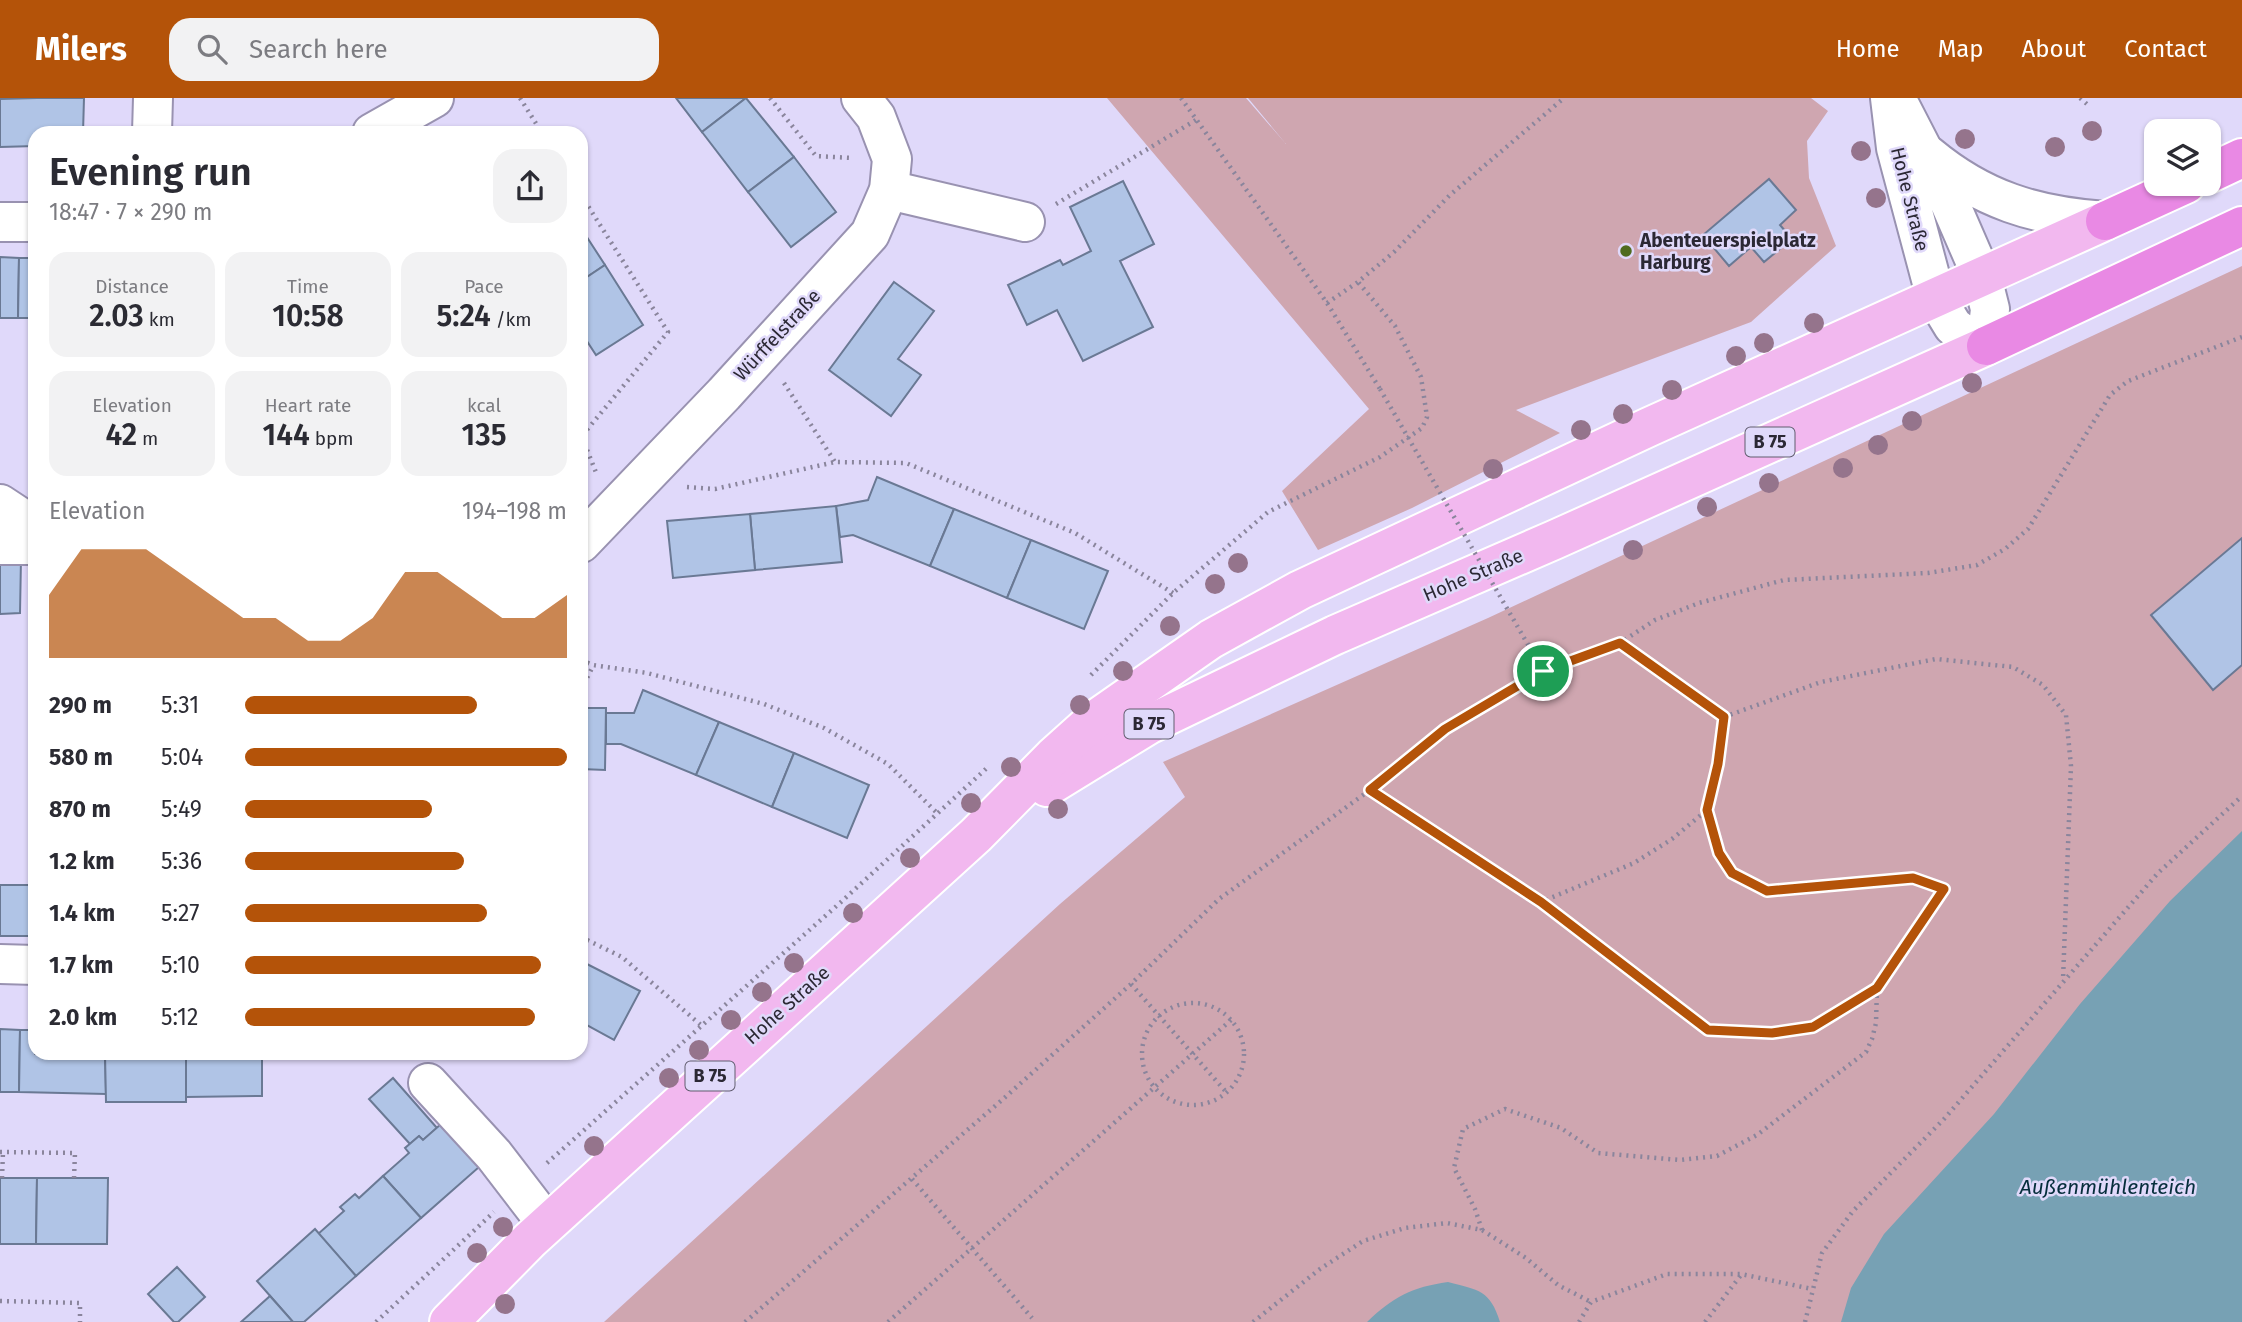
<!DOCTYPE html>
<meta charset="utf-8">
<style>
:root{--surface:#fff;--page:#f2f2f3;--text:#2b2b33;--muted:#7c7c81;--accent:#b45309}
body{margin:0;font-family:"Fira Sans",sans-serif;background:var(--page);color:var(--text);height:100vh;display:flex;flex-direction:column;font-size:26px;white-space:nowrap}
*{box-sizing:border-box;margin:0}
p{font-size:23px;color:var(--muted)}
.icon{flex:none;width:38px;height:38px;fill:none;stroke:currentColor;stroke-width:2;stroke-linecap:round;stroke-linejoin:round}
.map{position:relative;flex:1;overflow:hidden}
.sheet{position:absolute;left:28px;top:28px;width:560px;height:934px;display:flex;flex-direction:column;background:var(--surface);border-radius:21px;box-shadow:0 2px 5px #0004}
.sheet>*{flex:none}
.buttons{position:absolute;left:2144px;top:21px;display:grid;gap:14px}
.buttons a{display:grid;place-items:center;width:77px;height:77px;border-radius:14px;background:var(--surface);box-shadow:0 2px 5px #0004;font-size:35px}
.pin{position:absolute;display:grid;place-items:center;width:60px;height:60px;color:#fff;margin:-30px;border:4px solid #fff;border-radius:50%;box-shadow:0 2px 7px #0007}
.round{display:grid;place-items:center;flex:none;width:74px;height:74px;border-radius:21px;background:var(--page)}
.summary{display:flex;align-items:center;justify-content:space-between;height:119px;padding:0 21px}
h1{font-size:38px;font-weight:600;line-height:52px}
.metrics{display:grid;grid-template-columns:repeat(3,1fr);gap:10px;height:119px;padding:7px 21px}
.metrics div{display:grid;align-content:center;border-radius:18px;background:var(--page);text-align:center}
.metrics b{font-size:30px;font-weight:600}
.metrics small{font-size:19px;font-weight:400}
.metrics p{font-size:19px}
.chart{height:196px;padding:14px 21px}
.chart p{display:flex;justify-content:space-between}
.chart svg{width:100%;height:126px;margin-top:7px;fill:var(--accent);opacity:.7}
ul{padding:0 21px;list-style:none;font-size:23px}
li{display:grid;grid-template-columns:112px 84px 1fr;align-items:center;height:52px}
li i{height:18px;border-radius:9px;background:var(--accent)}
header{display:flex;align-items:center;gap:42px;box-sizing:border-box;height:98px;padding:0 35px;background:var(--accent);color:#fff}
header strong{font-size:33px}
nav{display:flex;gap:38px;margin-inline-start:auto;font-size:24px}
.search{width:490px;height:63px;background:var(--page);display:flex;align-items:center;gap:18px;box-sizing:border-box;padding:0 24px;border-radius:21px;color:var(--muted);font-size:26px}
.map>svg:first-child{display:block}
.green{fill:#cfa6b0}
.water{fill:#77a1b4}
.building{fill:#b0c4e6;stroke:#6a7994;stroke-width:2}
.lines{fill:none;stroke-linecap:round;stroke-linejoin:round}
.minor-casing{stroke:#9992b1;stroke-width:42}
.major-casing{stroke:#fff;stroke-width:42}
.highway-casing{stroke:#fff;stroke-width:42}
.path{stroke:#8a859c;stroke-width:4.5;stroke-dasharray:2 5;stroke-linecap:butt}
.minor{stroke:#fff;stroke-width:38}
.major{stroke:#f2b8ef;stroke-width:38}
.highway{stroke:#e989e4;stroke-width:38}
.path-bridge{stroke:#8a859c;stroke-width:4.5;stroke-dasharray:2 5;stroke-linecap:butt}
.tree{fill:#95748c}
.route-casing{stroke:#fff;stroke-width:14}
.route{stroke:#b45309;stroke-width:9}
.poi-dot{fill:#4f6b1f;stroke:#e0d9fa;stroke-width:2.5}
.labels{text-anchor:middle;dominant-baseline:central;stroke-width:5;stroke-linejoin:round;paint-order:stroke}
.shield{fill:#e0d9fa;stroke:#615d6f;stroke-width:2}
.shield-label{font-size:18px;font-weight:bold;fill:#2b2834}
.street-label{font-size:19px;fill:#2b2834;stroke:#e0d9fa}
.poi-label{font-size:19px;font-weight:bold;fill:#2b2834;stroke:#e0d9fa;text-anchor:start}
.water-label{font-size:21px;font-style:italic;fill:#062e3c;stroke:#e0d9fa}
</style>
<header>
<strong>Milers</strong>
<div class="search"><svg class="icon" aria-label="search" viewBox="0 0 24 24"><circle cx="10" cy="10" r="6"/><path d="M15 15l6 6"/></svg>Search here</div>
<nav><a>Home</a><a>Map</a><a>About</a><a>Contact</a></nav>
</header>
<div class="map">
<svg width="2242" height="1224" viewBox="0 0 2242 1224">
<rect width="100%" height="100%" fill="#e0d9fa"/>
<g class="green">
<path d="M 1107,0 L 1246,0 L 1286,46 L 1248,0 L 1811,0 L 1828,13 L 1807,43 L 1809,80 L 1836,148 L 1751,224 L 1516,312 L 1560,335 L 1412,410 L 1318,452 L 1282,393 L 1369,311 Z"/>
<path d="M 2242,168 L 2242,1224 L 604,1224 L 1060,806 L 1185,699 L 1163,664 L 1488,520 Z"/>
</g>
<g class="water">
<path d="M 2242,733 L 2242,1224 L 1841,1224 L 1851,1190 L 1884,1136 L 1994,1016 L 2080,906 L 2170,803 Z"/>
<path d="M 1448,1184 C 1479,1192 1490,1192 1500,1224 L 1367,1224 C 1393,1199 1412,1189 1448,1184 Z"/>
</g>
<g class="building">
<path d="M 37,0 L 84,0 L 83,35 L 35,35 L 35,48 L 0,49 L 0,1 Z"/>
<path d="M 676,0 L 746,0 L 702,34 Z"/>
<path d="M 746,0 L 794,59 L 748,94 L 702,34 Z"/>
<path d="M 794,59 L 836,114 L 791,149 L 748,94 Z"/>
<path d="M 1769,81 L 1796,112 L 1780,127 L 1792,141 L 1764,164 L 1751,149 L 1729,168 L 1703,137 Z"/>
<path d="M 1123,83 L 1154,146 L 1120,163 L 1153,229 L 1083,263 L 1057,212 L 1027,227 L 1008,187 L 1060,162 L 1063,167 L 1091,153 L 1070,109 Z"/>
<path d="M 581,130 L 605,167 L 581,183 Z"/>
<path d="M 0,159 L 19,160 L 18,220 L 0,220 Z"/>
<path d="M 19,160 L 35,160 L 35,220 L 18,220 Z"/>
<path d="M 605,167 L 643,227 L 596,257 L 581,234 L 581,183 Z"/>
<path d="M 894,184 L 934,213 L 898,261 L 921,277 L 891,318 L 829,272 Z"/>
<path d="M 877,379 L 954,411 L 930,468 L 853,437 L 840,439 L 836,408 L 868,402 Z"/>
<path d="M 836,408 L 842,464 L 755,472 L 750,416 Z"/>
<path d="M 954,411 L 1031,442 L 1007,500 L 930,468 Z"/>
<path d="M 750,416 L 755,472 L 673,480 L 667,423 Z"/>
<path d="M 2242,440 L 2242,567 L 2213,592 L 2151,517 Z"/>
<path d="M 1031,442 L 1108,473 L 1084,531 L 1007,500 Z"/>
<path d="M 0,460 L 21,460 L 20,515 L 0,516 Z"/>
<path d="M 643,592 L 719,624 L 696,677 L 621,646 L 606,646 L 606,615 L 634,615 Z"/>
<path d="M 581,610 L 606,610 L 605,672 L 581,671 Z"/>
<path d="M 719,624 L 794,655 L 772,709 L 696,677 Z"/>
<path d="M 794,655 L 869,687 L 847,740 L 772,709 Z"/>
<rect x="0" y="787" width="35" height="51"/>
<path d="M 581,863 L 640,893 L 614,942 L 581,924 Z"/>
<path d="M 0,931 L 20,932 L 19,994 L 0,994 Z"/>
<path d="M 20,932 L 35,932 L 35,956 L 105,956 L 106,996 L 19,994 Z"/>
<path d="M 105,956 L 186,956 L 186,1004 L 106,1004 Z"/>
<path d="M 186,956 L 262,956 L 262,998 L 186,999 Z"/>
<path d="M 393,980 L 437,1030 L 423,1042 L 419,1038 L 410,1046 L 369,1001 Z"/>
<path d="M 449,1019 L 487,1062 L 421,1120 L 383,1078 L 409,1055 L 405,1050 L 419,1038 L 423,1042 Z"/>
<path d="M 383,1078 L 421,1120 L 356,1178 L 318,1136 L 344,1113 L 340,1109 L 355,1096 L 359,1100 Z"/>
<path d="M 0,1080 L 37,1080 L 36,1146 L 0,1146 Z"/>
<path d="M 37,1080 L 108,1080 L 107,1146 L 36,1146 Z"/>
<path d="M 315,1131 L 356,1178 L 304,1224 L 293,1224 L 257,1183 Z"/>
<path d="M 177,1169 L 205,1199 L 178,1224 L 174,1224 L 148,1196 Z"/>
<path d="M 270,1198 L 293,1224 L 241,1224 Z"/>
</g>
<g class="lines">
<defs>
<g id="minor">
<path d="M 1890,0 L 1896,50 L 1936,200 L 1953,228 L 1971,242 L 1986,248 L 1990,211 L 1982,179 L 1949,103 L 1896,0"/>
<path d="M 152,35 L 153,0"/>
<path d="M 372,35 L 434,0"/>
<path d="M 1928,57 C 1982,102 2035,118 2105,123"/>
<path d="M 889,92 L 1025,124"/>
<path d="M 0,124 L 35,124"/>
<path d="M 0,406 L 35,429"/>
<path d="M 581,445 L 724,296 L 870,136 L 889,92 L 892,61 L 876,19 L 861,0"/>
<path d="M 0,447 L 35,447"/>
<path d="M 0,866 L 35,867"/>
<path d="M 428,985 L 494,1057 L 547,1126"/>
</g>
<g id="major">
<path d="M 1047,689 L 1148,627 L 1335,537 L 1554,442 L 1986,248"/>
<path d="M 449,1224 L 530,1142 L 976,737 L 1053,659 L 1092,624 L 1211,541 L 1300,492 L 1649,329 L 2105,123"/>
</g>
<g id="highway">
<path d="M 2208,76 L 2242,60"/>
<path d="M 2105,123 L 2186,86"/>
<path d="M 1986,248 L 2242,128"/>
</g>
</defs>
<use href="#minor" class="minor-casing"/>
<use href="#major" class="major-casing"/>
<use href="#highway" class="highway-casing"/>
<g class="path">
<path d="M 520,0 L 542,35"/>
<path d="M 770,0 L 816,58 L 853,60"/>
<path d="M 1181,0 L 1327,205 L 1380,291"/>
<path d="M 2080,0 L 2088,7"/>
<path d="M 581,97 L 668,234 L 581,339"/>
<path d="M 1056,106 L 1196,22"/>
<path d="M 1327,205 L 1358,184 L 1394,154 L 1450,97 L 1564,0"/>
<path d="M 784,285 L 835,364"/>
<path d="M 582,339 L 597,377"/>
<path d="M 687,389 L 715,391 L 835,364 L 906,365 L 1075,435 L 1173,495"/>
<path d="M 1620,545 L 1724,619"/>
<path d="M 1534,557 L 1543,573"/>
<path d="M 581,562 L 593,567 L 647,575 L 764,606 L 824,630 L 888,666 L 936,714"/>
<path d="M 1091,577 L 1173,495 L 1268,414 L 1380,359 L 1422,330 L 1427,319 L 1421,279 L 1395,228 L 1358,184"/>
<path d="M 581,592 L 593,568"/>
<path d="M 1724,619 L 1821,584 L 1936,561 L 2013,569 L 2043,587 L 2066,617 L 2071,668 L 2063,882"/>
<path d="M 1370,692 L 1541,804 L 1634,765 L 1672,741 L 1707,712 L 1718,666 L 1724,619"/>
<path d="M 1541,804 L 1708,932 L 1772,935 L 1813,929 L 1877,890"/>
<path d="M 581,839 L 622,859 L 702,928"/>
<path d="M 1131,886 L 1227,995"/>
<circle cx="1193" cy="956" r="51"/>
<path d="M 0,1054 L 75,1055 L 74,1080"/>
<path d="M 547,1065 L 841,804 L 988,669"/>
<path d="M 2,1080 L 3,1054"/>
<path d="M 912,1081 L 1032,1220"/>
<path d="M 1482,1132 L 1475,1111 L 1454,1070 L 1463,1031 L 1505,1011 L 1561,1030 L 1598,1055 L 1680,1062 L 1717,1058 L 1757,1037 L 1866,954 L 1872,941 L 1876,925 L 1877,890 L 1944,791 L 1913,780 L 1767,793 L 1732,775 L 1719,755 L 1707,712"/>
<path d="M 0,1203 L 80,1205 L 80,1224"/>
<path d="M 376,1224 L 494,1114"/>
<path d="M 745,1224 L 1002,1002 L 1131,886 L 1219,801 L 1370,692 L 1445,631 L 1543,573 L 1620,545 L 1655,522 L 1699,505 L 1784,482 L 1928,475 L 1977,467 L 2005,451 L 2028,431 L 2110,297 L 2128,283 L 2242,239"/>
<path d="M 888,1224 L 1231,922"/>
<path d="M 1253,1224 L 1320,1171 L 1363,1143 L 1405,1130 L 1447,1125 L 1482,1132 L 1526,1160 L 1558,1187 L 1591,1204"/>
<path d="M 1579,1224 L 1591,1204 L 1667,1176 L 1741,1176 L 1812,1191"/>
<path d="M 1705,1224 L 1741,1177"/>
<path d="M 1805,1224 L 1822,1155 L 1853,1113 L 1944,1021 L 2158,775 L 2242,698"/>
</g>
<use href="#minor" class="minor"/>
<use href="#major" class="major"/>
<use href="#highway" class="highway"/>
<path class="path-bridge" d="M 1380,291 L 1534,557"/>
</g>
<g class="tree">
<circle cx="2092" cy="33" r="10"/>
<circle cx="1965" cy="41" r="10"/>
<circle cx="2055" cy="49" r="10"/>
<circle cx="1861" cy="53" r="10"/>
<circle cx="1876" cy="100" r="10"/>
<circle cx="1814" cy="225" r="10"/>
<circle cx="1764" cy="245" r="10"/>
<circle cx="1736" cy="258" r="10"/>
<circle cx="1972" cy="285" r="10"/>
<circle cx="1672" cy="292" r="10"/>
<circle cx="1623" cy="316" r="10"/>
<circle cx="1912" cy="323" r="10"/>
<circle cx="1581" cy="332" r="10"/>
<circle cx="1878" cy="347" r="10"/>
<circle cx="1843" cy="370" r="10"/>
<circle cx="1493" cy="371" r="10"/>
<circle cx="1769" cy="385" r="10"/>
<circle cx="1707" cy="409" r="10"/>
<circle cx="1633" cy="452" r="10"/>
<circle cx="1238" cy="465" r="10"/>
<circle cx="1215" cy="486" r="10"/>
<circle cx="1170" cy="528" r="10"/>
<circle cx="1123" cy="573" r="10"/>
<circle cx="1080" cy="607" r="10"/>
<circle cx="1011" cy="669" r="10"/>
<circle cx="971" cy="705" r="10"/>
<circle cx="1058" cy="711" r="10"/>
<circle cx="910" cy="760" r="10"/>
<circle cx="853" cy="815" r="10"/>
<circle cx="794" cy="865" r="10"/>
<circle cx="762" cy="894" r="10"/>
<circle cx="731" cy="922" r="10"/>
<circle cx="699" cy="952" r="10"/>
<circle cx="669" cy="980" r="10"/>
<circle cx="594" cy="1048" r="10"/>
<circle cx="503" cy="1129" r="10"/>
<circle cx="477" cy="1155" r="10"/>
<circle cx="505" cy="1206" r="10"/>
</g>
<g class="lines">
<defs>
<path id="route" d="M 1620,545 L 1724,619 L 1718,666 L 1707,712 L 1719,755 L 1732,775 L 1767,793 L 1913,780 L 1944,791 L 1877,890 L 1813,929 L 1772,935 L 1708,932 L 1541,804 L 1370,692 L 1445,631 L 1543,573 Z"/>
</defs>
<use href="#route" class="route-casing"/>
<use href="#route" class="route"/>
</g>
<circle class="poi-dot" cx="1626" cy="153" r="7"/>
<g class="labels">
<g class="shield">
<rect x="1745.5" y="329.5" width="49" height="29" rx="5"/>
<rect x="1124.5" y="611.5" width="49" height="29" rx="5"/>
<rect x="685.5" y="963.5" width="49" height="29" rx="5"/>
</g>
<g class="shield-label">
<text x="1770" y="344">B 75</text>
<text x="1149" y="626">B 75</text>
<text x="710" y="978">B 75</text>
</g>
<g class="street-label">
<text transform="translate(1910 101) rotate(76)">Hohe Straße</text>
<text transform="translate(777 237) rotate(-47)">Würffelstraße</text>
<text transform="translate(1473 477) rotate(-23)">Hohe Straße</text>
<text transform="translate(787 907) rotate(-42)">Hohe Straße</text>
</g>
<g class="poi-label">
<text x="1640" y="142">Abenteuerspielplatz<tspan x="1640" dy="22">Harburg</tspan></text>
</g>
<g class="water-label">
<text x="2108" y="1089">Außenmühlenteich</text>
</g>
</g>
</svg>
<div class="buttons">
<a><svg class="icon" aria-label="layers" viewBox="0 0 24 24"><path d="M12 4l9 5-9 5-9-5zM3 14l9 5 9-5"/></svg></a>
</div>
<div class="pin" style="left:1543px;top:573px;background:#1e9e55"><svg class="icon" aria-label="arrive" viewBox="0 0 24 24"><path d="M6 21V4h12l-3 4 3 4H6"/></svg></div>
<section class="sheet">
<div class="summary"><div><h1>Evening run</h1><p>18:47 · 7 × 290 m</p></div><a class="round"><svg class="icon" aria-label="share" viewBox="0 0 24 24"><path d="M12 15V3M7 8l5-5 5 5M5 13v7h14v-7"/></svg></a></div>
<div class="metrics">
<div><p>Distance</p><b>2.03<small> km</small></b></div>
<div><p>Time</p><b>10:58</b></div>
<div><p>Pace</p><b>5:24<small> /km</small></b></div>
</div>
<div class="metrics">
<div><p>Elevation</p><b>42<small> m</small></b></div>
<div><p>Heart rate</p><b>144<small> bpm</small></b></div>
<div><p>kcal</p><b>135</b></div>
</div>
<div class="chart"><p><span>Elevation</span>194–198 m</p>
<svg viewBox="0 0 160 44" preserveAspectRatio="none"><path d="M0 44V22L10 6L20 6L30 6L40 14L50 22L60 30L70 30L80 38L90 38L100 30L110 14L120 14L130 22L140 30L150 30L160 22V44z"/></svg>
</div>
<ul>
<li><b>290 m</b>5:31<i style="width:72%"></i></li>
<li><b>580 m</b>5:04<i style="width:100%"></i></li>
<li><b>870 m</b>5:49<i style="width:58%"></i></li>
<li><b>1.2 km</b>5:36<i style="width:68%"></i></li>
<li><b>1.4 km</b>5:27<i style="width:75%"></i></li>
<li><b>1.7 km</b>5:10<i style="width:92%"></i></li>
<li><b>2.0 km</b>5:12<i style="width:90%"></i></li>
</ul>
</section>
</div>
